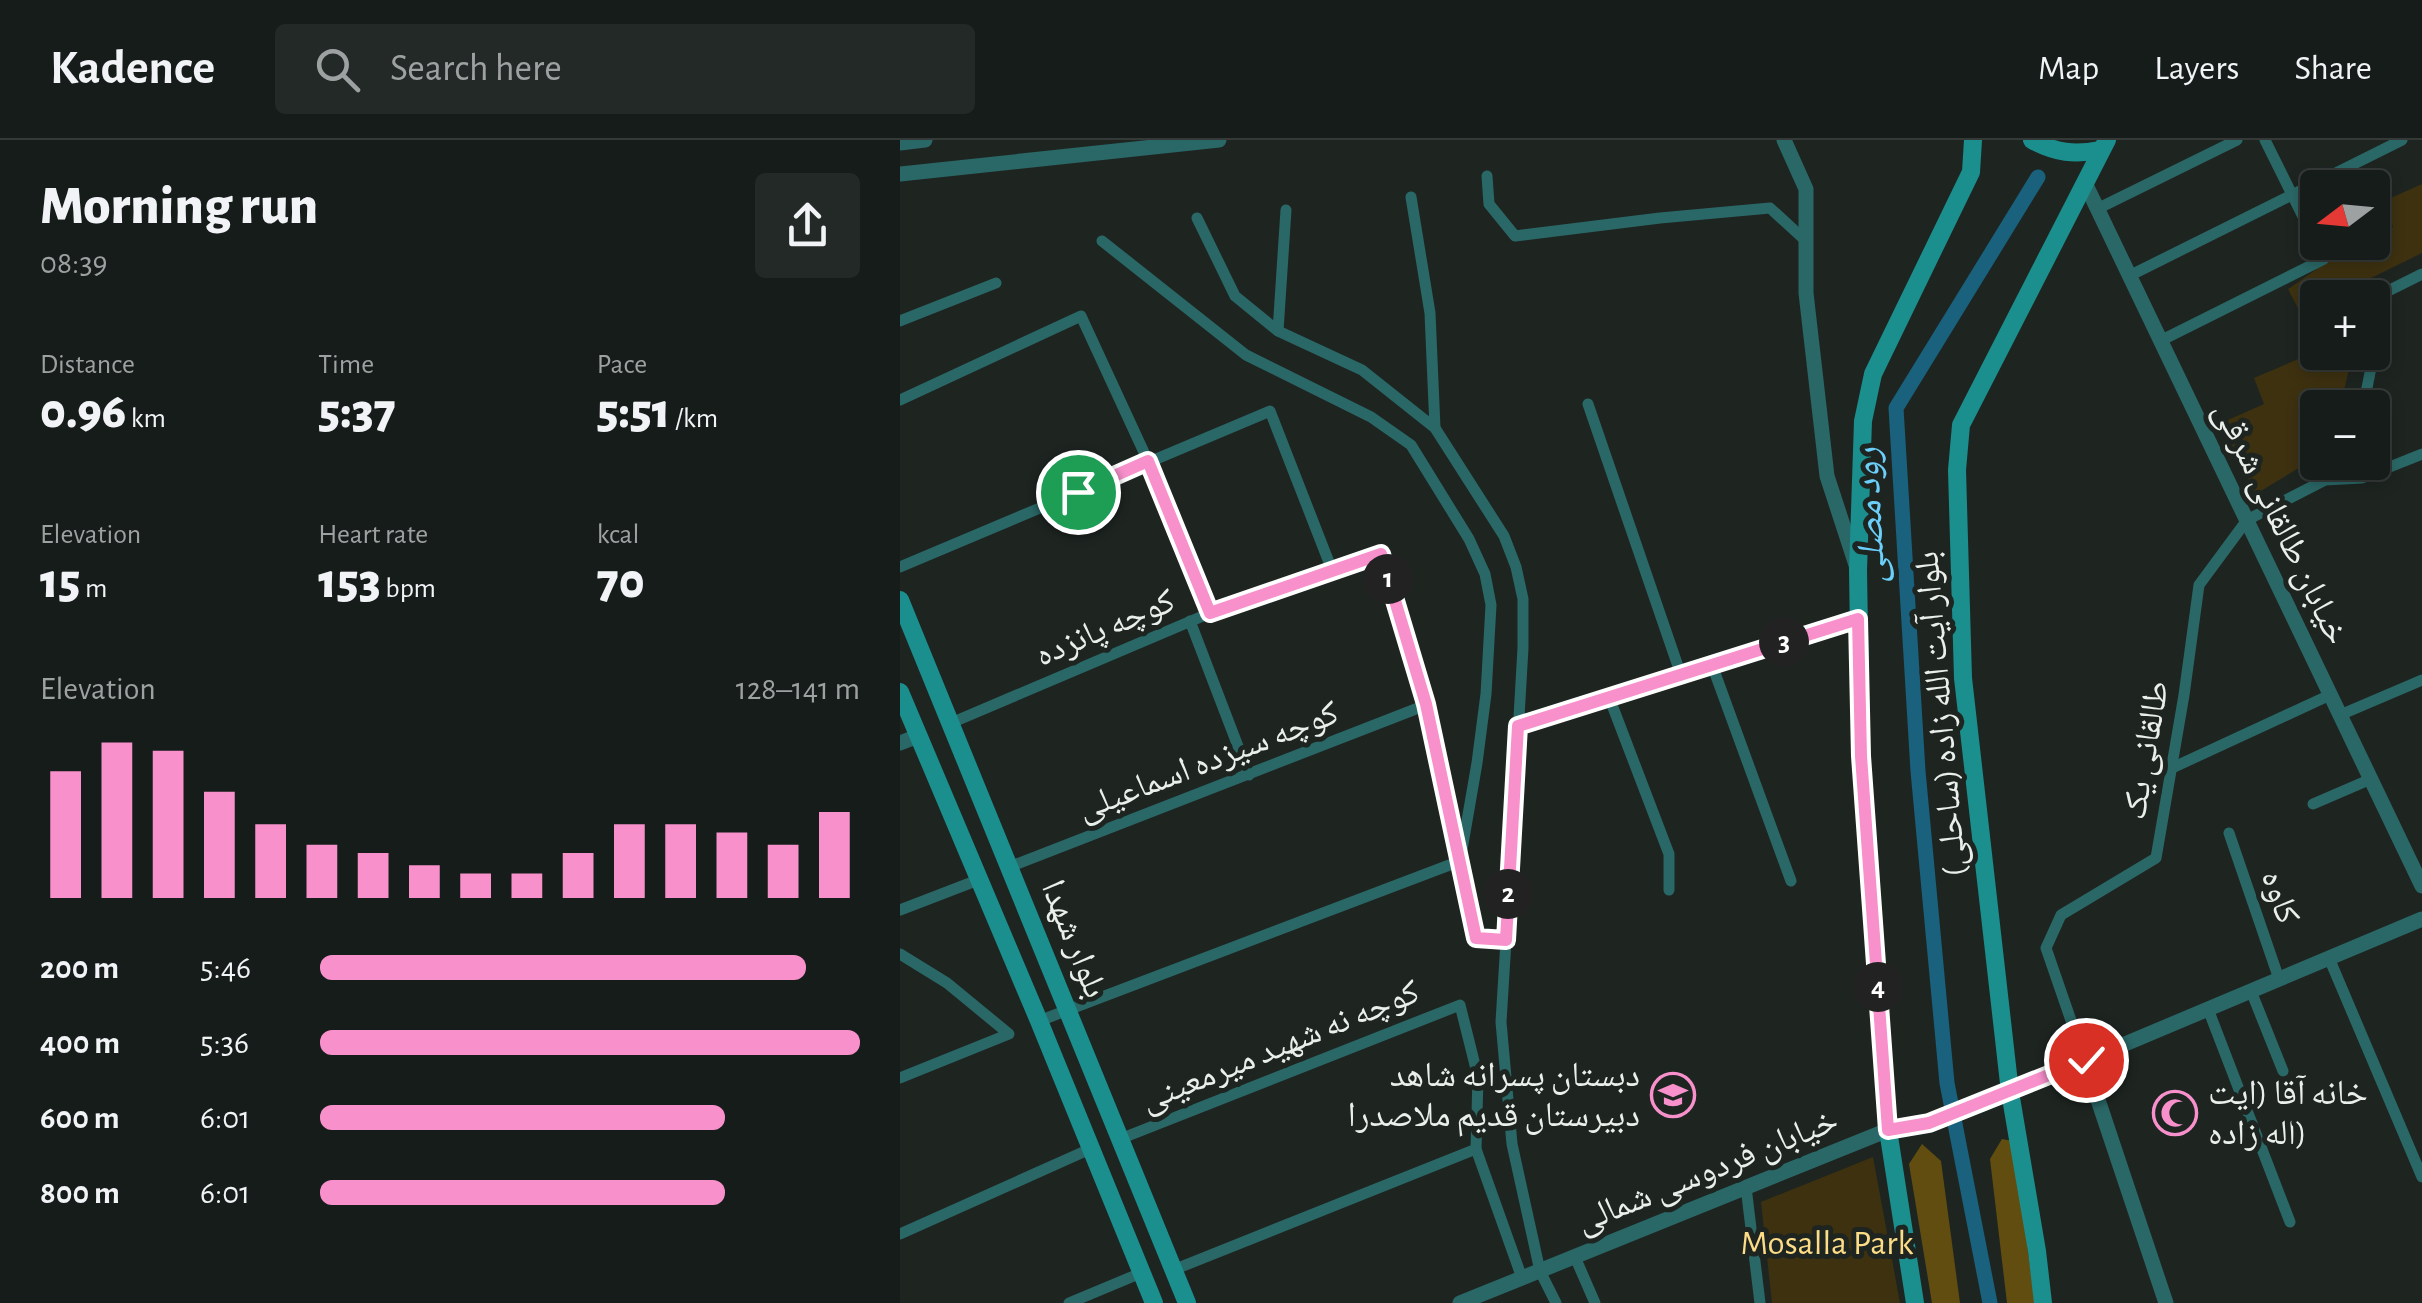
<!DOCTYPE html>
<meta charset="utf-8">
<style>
:root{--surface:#161c19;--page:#232926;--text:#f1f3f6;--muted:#9ea1a2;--line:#353a38;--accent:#f890cc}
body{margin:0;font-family:"Alegreya Sans","Noto Naskh Arabic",sans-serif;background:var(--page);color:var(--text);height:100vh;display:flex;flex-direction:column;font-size:38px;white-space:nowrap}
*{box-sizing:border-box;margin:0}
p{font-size:32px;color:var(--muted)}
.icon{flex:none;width:55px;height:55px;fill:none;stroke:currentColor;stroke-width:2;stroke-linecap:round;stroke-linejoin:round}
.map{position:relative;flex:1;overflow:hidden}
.panel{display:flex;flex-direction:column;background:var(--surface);width:900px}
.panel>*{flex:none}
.needle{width:65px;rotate:254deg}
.controls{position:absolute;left:1400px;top:30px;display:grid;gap:20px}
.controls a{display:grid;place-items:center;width:90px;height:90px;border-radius:10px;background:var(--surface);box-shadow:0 5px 15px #0003,0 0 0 2px var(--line);font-size:50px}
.pin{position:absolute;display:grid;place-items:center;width:85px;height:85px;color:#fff;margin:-42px;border:5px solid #fff;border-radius:50%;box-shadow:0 2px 10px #0007}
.km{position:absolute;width:50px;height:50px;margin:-25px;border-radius:50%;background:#222;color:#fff;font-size:28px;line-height:50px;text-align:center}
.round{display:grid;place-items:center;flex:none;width:105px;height:105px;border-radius:10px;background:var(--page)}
.summary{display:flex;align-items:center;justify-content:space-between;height:170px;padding:0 40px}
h1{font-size:55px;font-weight:800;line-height:75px}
.figures{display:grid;grid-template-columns:repeat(3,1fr);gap:15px;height:170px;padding:10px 40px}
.figures div{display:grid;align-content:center}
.figures b{font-size:50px;font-weight:800}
.figures small{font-size:28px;font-weight:400}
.figures p{font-size:28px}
.chart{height:280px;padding:20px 40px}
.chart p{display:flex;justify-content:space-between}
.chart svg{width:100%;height:180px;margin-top:10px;stroke:var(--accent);stroke-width:6}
ul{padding:0 40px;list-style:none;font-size:32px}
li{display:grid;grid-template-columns:160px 120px 1fr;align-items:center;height:75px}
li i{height:25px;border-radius:12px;background:var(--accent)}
header{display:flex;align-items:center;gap:60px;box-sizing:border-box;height:140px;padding:0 50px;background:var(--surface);border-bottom:2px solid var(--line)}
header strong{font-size:48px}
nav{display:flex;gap:55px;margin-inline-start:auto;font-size:35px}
.search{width:700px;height:90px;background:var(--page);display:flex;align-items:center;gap:25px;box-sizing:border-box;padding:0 35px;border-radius:10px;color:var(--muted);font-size:38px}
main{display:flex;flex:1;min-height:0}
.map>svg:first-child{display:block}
.green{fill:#3d3110}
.forest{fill:#614d0f}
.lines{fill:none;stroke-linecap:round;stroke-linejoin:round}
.canal{stroke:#19617c;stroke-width:15}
.minor{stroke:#2a6867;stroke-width:11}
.tertiary{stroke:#2a6867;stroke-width:15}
.secondary{stroke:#1a8f8e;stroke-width:18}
.route-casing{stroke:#fff;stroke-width:20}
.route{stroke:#f890cc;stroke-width:12}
.labels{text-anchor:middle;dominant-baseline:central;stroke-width:10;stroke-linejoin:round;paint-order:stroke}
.street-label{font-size:35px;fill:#eaefec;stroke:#1e2521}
.poi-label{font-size:35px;fill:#eaefec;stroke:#1e2521;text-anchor:end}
.park-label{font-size:35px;fill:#fcdc87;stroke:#1e2521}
.water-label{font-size:38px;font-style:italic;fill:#6bcff9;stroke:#1e2521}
</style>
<header>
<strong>Kadence</strong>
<div class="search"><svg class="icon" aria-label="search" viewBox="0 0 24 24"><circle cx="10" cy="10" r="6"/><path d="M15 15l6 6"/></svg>Search here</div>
<nav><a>Map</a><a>Layers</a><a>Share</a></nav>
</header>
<main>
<section class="panel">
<div class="summary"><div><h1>Morning run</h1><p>08:39</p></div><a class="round"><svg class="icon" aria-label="share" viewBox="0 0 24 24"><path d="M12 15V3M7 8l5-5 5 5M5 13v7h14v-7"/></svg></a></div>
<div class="figures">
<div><p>Distance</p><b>0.96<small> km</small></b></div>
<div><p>Time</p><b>5:37</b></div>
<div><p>Pace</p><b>5:51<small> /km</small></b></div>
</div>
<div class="figures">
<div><p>Elevation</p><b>15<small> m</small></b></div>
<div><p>Heart rate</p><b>153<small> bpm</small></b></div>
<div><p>kcal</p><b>70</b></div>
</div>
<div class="chart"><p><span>Elevation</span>128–141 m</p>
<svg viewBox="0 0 160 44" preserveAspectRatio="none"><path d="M5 44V13M15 44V6M25 44V8M35 44V18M45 44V26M55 44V31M65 44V33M75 44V36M85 44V38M95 44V38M105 44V33M115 44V26M125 44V26M135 44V28M145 44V31M155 44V23"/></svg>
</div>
<ul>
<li><b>200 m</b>5:46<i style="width:90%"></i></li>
<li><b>400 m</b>5:36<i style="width:100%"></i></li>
<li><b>600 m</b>6:01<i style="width:75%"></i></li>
<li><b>800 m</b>6:01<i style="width:75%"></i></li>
</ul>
</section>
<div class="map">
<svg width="1522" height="1163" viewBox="0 0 1522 1163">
<rect width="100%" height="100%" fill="#1e2521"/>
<g class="green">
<path d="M 1522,44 L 1522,113 L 1471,138 L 1466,157 L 1418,158 L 1417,205 L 1388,149 C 1409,136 1448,102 1472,102 L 1473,98 L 1493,87 L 1484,61 Z"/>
<path d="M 1417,211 L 1453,213 L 1440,267 L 1418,268 L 1417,317 L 1356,354 L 1319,284 L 1364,264 L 1354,238 Z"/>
<path d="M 973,1017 L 1000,1163 L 872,1163 L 861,1062 Z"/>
</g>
<g class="forest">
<path d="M 1102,999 L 1113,1001 L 1135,1163 L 1107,1163 L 1090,1019 Z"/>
<path d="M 1022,1004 L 1041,1021 L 1060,1163 L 1032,1163 L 1009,1024 Z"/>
</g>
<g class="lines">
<path class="canal" d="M 1090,1163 L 1047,943 L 1018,631 L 996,268 L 1138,37"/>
<g class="minor">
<path d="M 587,36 L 589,64 L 615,96 L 760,78 L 870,68 L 906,101"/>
<path d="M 511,57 L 530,173 L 535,288"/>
<path d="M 1197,69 L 1337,0"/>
<path d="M 297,78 L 335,156 L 378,191 L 462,230 L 535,288 L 604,396 L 616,427 L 623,459 L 623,508 L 606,801"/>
<path d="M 202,101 L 346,215 L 471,277 L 511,305 L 569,399 L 585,434 L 591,465 L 586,554 L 577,623 L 560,721"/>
<path d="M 1229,136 L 1502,0"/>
<path d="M 0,181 L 96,143"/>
<path d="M 378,191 L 386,70"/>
<path d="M 1260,201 L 1424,119 L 1365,0"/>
<path d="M 0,260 L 181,176 L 248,321 L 310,473"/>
<path d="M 688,264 L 781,535"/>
<path d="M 1463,268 L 1486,152 L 1522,134"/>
<path d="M 1425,340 L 1438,322"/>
<path d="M 0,427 L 370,271 L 432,430"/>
<path d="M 290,481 L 349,635"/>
<path d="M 812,525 L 891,741"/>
<path d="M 709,557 L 769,714 L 769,750"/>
<path d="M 1440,575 L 1522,540"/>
<path d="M 51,583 L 310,473 L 481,415 L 526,565 L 558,712"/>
<path d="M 618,586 L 959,479"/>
<path d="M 1272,628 L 1430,555"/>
<path d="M 1413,664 L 1471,639"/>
<path d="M 1329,693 L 1379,839"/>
<path d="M 109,727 L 526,565"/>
<path d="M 0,770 L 78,740"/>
<path d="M 0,814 L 47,843 L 109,894 L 0,938"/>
<path d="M 1429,818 L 1522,1037"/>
<path d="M 1351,851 L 1383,931"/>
<path d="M 1308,869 L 1390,1082"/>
<path d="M 139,881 L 560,721 L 576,798 L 606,801 L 601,882 L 612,1004 L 640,1131 L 656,1163"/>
<path d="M 1185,921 L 1146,808 L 1161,775 L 1256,718 L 1284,555 L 1299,445 L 1347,380 L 1425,340 L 1462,338 L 1522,314"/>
<path d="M 220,999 L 560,865 L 578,937 L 576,1009 L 622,1138"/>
<path d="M 846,1047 L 860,1163"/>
<path d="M 0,1094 L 190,1009"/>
<path d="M 675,1117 L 695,1163"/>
<path d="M 273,1130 L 576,1009"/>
<path d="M 169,1163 L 241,1133"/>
</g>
<g class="tertiary">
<path d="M 884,0 L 906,49 L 906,153 L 927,336 L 956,425"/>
<path d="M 0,3 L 25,0"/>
<path d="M 0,34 L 319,0"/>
<path d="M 1186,45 L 1522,746"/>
<path d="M 0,603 L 18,596"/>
<path d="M 1185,921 L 1266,1163"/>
<path d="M 560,1163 L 988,990 L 1029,983 L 1080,965 L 1522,779"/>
</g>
<g class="secondary">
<path d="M 1132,0 C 1156,13 1175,15 1200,10"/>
<path d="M 0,460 L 287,1163"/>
<path d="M 0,552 L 139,881 L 254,1163"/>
<path d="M 1015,1163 L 988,990 L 961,616 L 958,430 L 963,281 L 973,234 L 1071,32 L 1073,0"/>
<path d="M 1143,1163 L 1137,1111 L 1110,952 L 1063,538 L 1057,330 L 1061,285 L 1207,0"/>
</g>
</g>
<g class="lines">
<defs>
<path id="route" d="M 178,352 L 248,321 L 310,473 L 481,414 L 526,564 L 576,798 L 606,800 L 618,586 L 958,479 L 961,616 L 988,990 L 1029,983 L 1186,920"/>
</defs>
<use href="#route" class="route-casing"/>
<use href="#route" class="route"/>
</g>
<defs>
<symbol id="school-ring" viewBox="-11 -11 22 22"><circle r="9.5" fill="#1e2521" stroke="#f890cc" stroke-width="1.5"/><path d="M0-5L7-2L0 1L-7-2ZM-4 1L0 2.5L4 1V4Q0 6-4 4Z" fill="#f890cc"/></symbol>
<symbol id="mosque-ring" viewBox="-11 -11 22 22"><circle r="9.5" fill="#1e2521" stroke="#f890cc" stroke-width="1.5"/><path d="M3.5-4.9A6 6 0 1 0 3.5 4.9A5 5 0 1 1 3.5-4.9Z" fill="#f890cc"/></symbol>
</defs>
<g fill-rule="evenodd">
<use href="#school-ring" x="748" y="930" width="50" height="50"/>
<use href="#mosque-ring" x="1250" y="948" width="50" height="50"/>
</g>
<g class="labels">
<g class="street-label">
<text transform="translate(1381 383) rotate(64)">خیابان طالقانی شرقی</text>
<text transform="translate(205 488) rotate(-23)">کوچه پانزده</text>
<text transform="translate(1041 574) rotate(-95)">بلوار آیت الله زاده (ساحلی)</text>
<text transform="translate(1246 610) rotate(-80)">طالقانی یک</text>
<text transform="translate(308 621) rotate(-21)">کوچه سیزده اسماعیلی</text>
<text transform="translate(1380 757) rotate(71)">کاوه</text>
<text transform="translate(174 799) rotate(68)">بلوار شهدا</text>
<text transform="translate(380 906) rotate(-22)">کوچه نه شهید میرمعینی</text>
<text transform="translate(807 1031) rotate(-22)">خیابان فردوسی شمالی</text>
</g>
<g class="poi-label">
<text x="740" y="935">دبستان پسرانه شاهد<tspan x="740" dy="40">دبیرستان قدیم ملاصدرا</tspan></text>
<text x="1308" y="953" text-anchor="start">خانه آقا (ایت<tspan x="1308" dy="40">اله زاده)</tspan></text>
</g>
<g class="park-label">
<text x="927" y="1103">Mosalla Park</text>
</g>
<g class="water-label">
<text transform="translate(970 375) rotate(-93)">رود مصلی</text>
</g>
</g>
</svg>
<div class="controls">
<a><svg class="needle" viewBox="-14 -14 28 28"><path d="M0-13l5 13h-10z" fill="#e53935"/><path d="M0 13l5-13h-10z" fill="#9ea1a2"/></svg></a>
<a>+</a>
<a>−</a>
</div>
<div class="pin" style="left:178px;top:352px;background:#1e9e55"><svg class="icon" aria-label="arrive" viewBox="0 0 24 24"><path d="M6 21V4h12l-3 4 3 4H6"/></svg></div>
<div class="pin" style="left:1186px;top:920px;background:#d93025"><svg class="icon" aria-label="check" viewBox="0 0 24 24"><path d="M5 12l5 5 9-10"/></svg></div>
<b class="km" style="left:488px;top:439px">1</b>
<b class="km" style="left:608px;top:754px">2</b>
<b class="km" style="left:884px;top:502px">3</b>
<b class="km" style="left:978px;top:847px">4</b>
</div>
</main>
